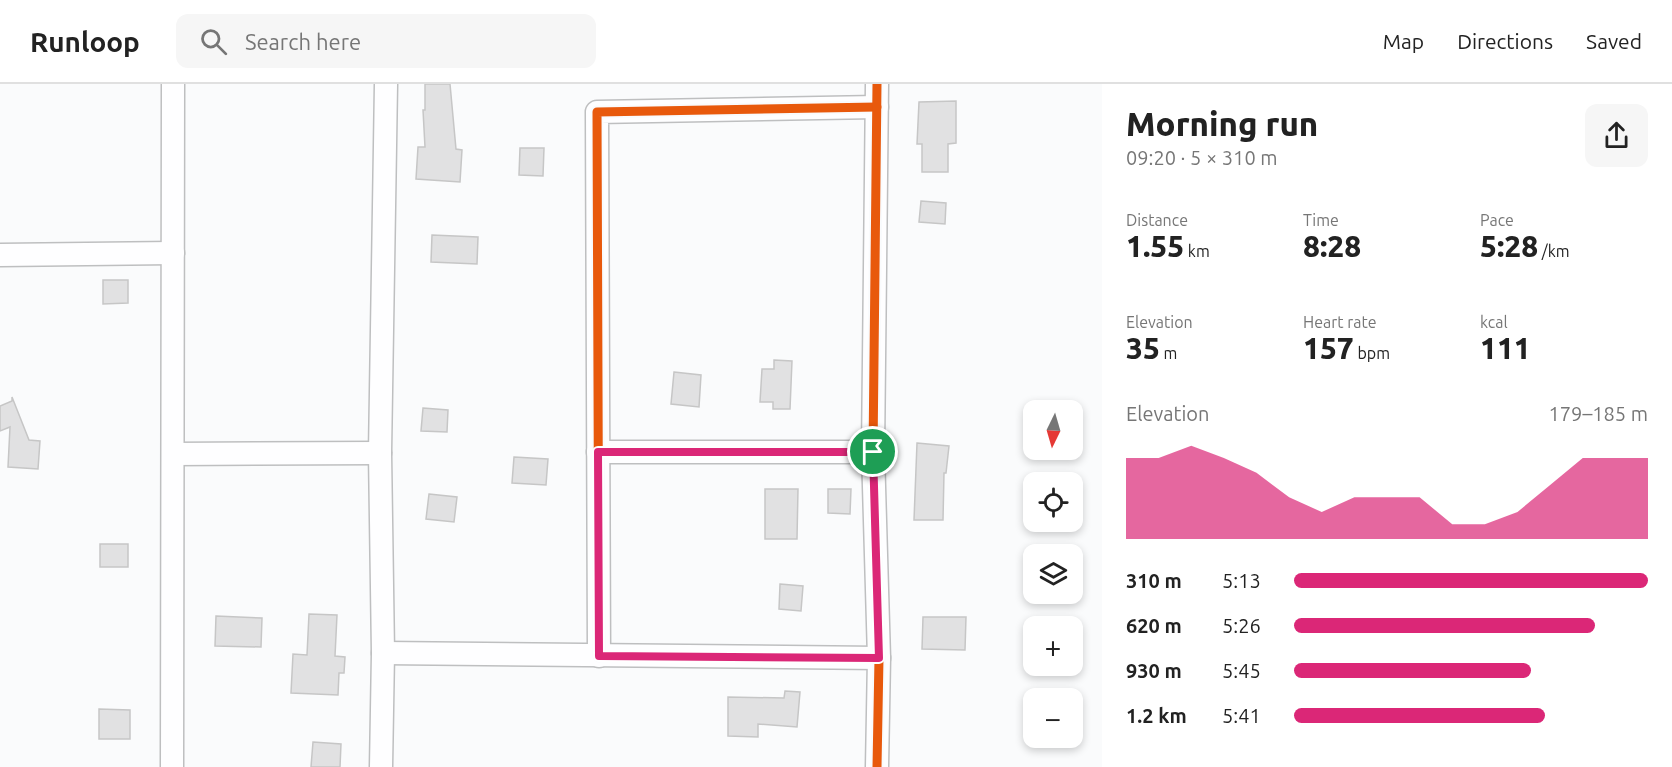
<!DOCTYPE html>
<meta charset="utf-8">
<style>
:root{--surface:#fff;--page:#f6f6f6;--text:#222;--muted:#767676;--line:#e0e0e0;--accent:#db2777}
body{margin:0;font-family:Ubuntu,sans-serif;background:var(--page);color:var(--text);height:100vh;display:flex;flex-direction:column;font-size:22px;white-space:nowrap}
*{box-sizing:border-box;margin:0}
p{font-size:20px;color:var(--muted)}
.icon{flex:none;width:33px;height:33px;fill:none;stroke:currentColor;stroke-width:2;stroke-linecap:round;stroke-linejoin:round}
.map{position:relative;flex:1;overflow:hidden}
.details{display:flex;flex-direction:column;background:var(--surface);width:570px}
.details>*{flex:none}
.needle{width:39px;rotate:185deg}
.tools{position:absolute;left:1023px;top:316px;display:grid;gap:12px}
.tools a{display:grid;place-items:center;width:60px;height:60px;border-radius:12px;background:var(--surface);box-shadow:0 3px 9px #0003;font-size:30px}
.pin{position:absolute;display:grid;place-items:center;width:51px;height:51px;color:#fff;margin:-26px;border:3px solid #fff;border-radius:50%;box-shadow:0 2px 6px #0007}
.round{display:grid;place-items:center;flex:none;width:63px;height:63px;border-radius:12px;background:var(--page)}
.headline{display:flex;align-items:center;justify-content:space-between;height:102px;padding:0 24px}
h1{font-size:33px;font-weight:800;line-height:45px}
.figures{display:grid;grid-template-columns:repeat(3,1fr);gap:9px;height:102px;padding:6px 24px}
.figures div{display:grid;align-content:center}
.figures b{font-size:30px;font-weight:800}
.figures small{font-size:16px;font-weight:400}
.figures p{font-size:16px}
.chart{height:168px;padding:12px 24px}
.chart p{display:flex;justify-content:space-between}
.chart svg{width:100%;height:108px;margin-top:6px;fill:var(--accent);opacity:.7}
ul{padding:0 24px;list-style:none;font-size:20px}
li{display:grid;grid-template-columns:96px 72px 1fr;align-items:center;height:45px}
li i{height:15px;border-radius:8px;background:var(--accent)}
header{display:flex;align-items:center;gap:36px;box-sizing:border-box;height:84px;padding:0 30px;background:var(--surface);border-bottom:2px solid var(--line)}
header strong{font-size:28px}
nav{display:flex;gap:33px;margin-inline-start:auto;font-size:21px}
.search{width:420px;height:54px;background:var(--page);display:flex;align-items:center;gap:15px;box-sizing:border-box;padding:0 21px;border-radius:12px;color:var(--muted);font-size:22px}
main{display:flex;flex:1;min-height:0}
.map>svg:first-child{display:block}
.building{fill:#e1e1e2;stroke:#c6c6c6;stroke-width:1.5}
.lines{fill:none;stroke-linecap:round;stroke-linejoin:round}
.minor-casing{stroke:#bebfc0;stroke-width:25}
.minor{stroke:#fefeff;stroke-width:22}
.cycleway-casing{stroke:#f9fbfd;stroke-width:13}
.cycleway{stroke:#e8590c;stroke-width:9}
.route-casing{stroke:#fff;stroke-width:12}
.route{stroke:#db2777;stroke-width:8}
</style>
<header>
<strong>Runloop</strong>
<div class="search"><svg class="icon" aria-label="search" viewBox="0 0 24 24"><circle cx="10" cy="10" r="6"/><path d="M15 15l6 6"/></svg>Search here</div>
<nav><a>Map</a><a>Directions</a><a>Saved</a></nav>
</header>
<main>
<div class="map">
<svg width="1102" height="683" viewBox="0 0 1102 683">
<rect width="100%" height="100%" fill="#fafbfc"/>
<g class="building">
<path d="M 425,0 L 450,0 L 456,65 L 462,66 L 460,98 L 416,95 L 418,63 L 425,63 L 423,26 L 425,26 Z"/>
<path d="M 956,17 L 956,59 L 948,60 L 948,88 L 922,88 L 922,60 L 917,60 L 919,18 Z"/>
<path d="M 520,64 L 544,64 L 543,92 L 519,91 Z"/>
<path d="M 921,117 L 946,119 L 945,140 L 919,138 Z"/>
<path d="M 432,151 L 478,153 L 477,180 L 431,178 Z"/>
<path d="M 103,196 L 128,196 L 128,219 L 103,220 Z"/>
<path d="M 774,276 L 792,277 L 790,325 L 773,325 L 773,318 L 760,318 L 762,285 L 774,285 Z"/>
<path d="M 674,288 L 701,291 L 699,323 L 671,320 Z"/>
<path d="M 12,313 L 29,356 L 40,357 L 38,385 L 8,383 L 10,343 L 0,347 L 0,322 L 12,317 Z"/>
<path d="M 423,324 L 448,326 L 447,348 L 421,347 Z"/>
<path d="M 917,359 L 949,362 L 946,389 L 944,389 L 943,436 L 914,436 Z"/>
<path d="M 514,373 L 548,375 L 546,401 L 512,399 Z"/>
<path d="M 765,405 L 798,405 L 797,455 L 765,455 Z"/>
<path d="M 828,405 L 851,405 L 850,430 L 828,429 Z"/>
<path d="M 429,410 L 457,413 L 454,438 L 426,435 Z"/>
<rect x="100" y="460" width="28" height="23"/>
<path d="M 780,500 L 803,502 L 801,527 L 779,525 Z"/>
<path d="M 309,530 L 337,531 L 335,572 L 345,573 L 344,589 L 339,589 L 338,611 L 291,609 L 293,570 L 307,571 Z"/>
<path d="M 216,532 L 262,534 L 261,563 L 215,562 Z"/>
<path d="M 923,533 L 966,533 L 965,566 L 922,565 Z"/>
<path d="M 785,607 L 800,608 L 797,643 L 758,640 L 758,653 L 728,652 L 728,613 L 784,614 Z"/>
<path d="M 99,625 L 130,626 L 130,655 L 99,655 Z"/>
<path d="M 313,658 L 341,660 L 340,683 L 311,683 Z"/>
</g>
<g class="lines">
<defs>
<g id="minor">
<path d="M 0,171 L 173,169"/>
<path d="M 598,368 L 873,368"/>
<path d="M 173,370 L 380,369"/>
<path d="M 383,569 L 879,574"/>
<path d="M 599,572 L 597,28 L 877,23"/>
<path d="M 172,683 L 173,0"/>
<path d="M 381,683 L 383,569 L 380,369 L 386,0"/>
<path d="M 877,683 L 879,574 L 873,368 L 877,0"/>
</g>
</defs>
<use href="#minor" class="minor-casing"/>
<use href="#minor" class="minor"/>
<defs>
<g id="cycleway">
<path d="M 599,572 L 597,28 L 877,23"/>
<path d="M 877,683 L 879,574 L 873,368 L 877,0"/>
</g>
</defs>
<use href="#cycleway" class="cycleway-casing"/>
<use href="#cycleway" class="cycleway"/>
</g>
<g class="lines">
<defs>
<path id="route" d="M 598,368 L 873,368 L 879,574 L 599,572 Z"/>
</defs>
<use href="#route" class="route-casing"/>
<use href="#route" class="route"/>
</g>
</svg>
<div class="tools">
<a><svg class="needle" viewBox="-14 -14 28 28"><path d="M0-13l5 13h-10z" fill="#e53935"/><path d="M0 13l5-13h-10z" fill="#767676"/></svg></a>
<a><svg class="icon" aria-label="locate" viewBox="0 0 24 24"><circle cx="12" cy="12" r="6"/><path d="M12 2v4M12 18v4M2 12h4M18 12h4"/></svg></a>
<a><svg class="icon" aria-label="layers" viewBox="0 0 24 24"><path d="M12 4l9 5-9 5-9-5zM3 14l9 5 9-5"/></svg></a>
<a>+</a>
<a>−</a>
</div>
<div class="pin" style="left:873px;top:368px;background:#1e9e55"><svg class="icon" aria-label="arrive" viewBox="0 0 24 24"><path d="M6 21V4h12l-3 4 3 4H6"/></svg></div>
</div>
<section class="details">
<div class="headline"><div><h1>Morning run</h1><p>09:20 · 5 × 310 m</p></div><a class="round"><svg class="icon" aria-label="share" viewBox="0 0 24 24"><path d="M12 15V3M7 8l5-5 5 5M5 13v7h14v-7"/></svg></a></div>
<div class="figures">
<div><p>Distance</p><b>1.55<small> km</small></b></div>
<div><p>Time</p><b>8:28</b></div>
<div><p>Pace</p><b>5:28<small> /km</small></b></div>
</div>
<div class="figures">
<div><p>Elevation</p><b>35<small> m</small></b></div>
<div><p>Heart rate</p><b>157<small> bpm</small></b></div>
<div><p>kcal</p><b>111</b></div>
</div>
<div class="chart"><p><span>Elevation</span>179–185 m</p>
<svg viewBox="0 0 160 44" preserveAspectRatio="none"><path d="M0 44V11L10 11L20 6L30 11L40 17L50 27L60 33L70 27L80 27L90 27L100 38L110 38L120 33L130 22L140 11L150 11L160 11V44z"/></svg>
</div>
<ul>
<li><b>310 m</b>5:13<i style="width:100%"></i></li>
<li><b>620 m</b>5:26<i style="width:85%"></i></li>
<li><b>930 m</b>5:45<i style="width:67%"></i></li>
<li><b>1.2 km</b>5:41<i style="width:71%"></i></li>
</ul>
</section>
</main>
